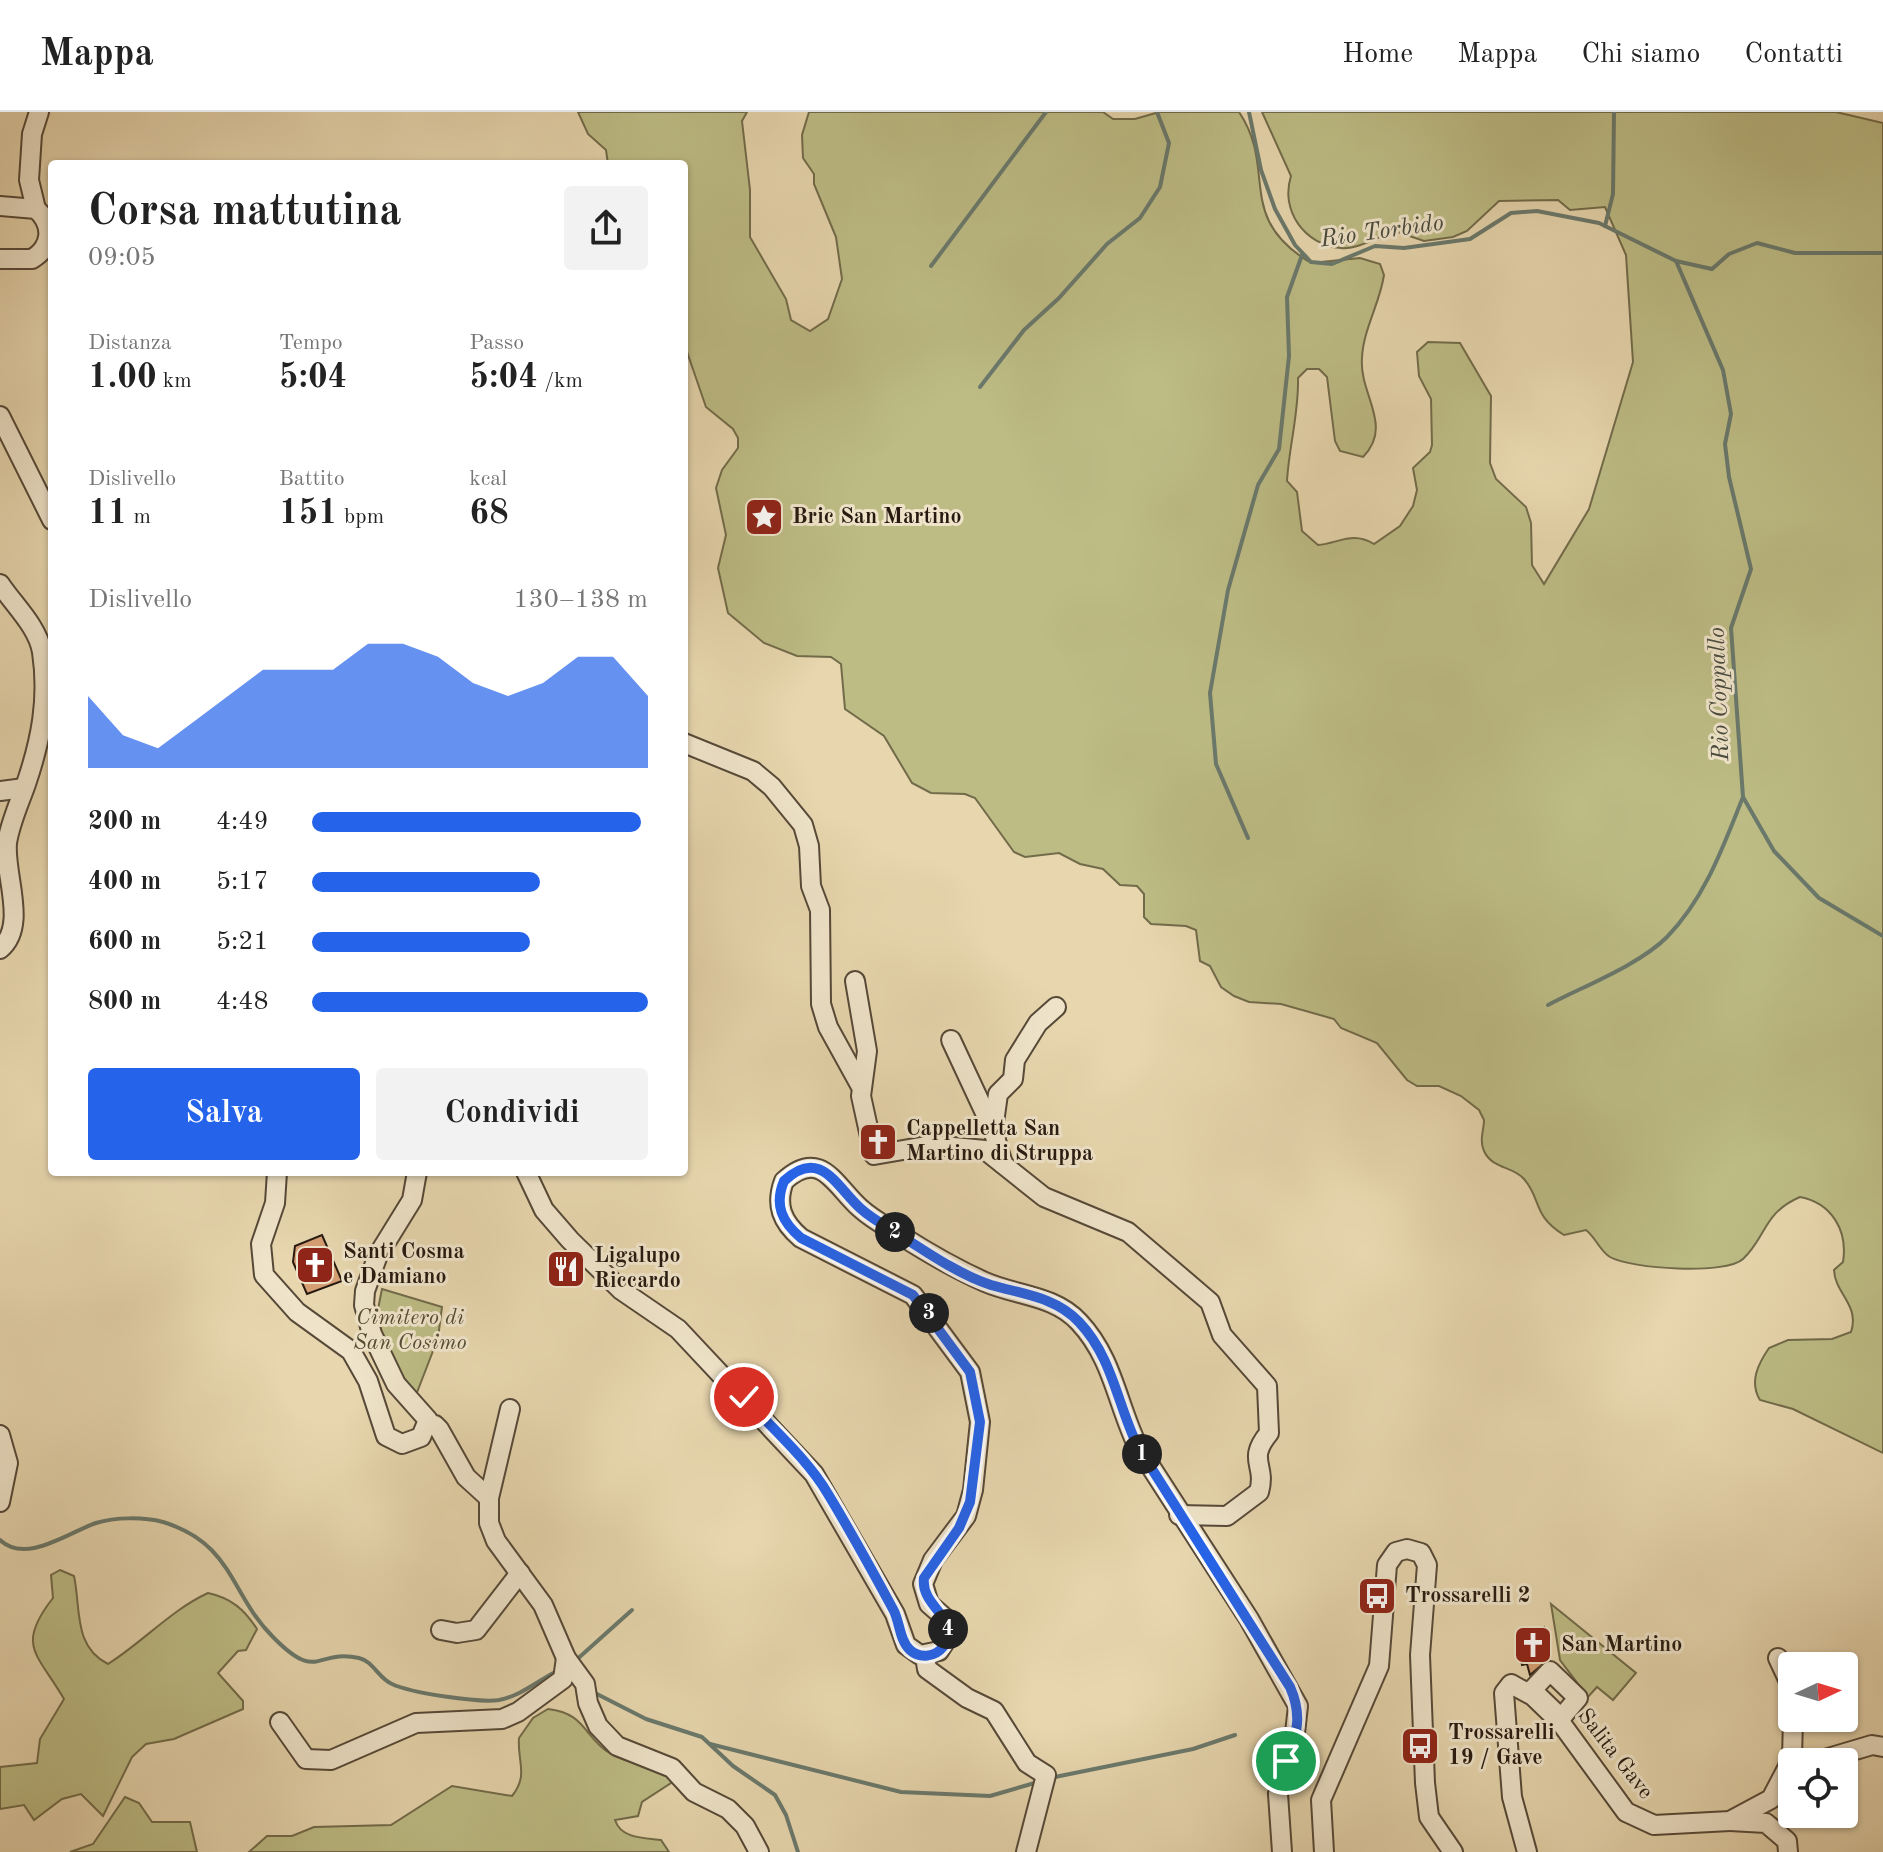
<!DOCTYPE html>
<html lang="it">
<meta charset="utf-8">
<style>
:root{--surface:#fff;--page:#f2f2f2;--text:#222;--muted:#767676;--line:#e0e0e0;--accent:#2563eb}
body{margin:0;font-family:"Old Standard TT",serif;background:var(--page);color:var(--text);height:100vh;display:flex;flex-direction:column;font-size:30px;white-space:nowrap}
*{box-sizing:border-box;margin:0}
p{font-size:26px;color:var(--muted)}
.icon{flex:none;width:44px;height:44px;fill:none;stroke:currentColor;stroke-width:2;stroke-linecap:round;stroke-linejoin:round}
.map{position:relative;flex:1;overflow:hidden}
.drawer{position:absolute;left:48px;top:48px;width:640px;height:1016px;display:flex;flex-direction:column;background:var(--surface);border-radius:8px;box-shadow:0 2px 6px #0004}
.drawer>*{flex:none}
.needle{width:52px;rotate:86deg}
.tools{position:absolute;left:1778px;top:1540px;display:grid;gap:16px}
.tools a{display:grid;place-items:center;width:80px;height:80px;border-radius:8px;background:var(--surface);box-shadow:0 2px 6px #0004;font-size:40px}
.pin{position:absolute;display:grid;place-items:center;width:68px;height:68px;color:#fff;margin:-34px;border:4px solid #fff;border-radius:50%;box-shadow:0 2px 8px #0007}
.km{position:absolute;width:40px;height:40px;margin:-20px;border-radius:50%;background:#222;color:#fff;font-size:22px;line-height:40px;text-align:center}
.round{display:grid;place-items:center;flex:none;width:84px;height:84px;border-radius:8px;background:var(--page)}
.overview{display:flex;align-items:center;justify-content:space-between;height:136px;padding:0 40px}
h1{font-size:44px;font-weight:700;line-height:60px}
.metrics{display:grid;grid-template-columns:repeat(3,1fr);gap:12px;height:136px;padding:8px 40px}
.metrics div{display:grid;align-content:center}
.metrics b{font-size:34px;font-weight:700}
.metrics small{font-size:22px;font-weight:400}
.metrics p{font-size:22px}
.chart{height:224px;padding:16px 40px}
.chart p{display:flex;justify-content:space-between}
.chart svg{width:100%;height:144px;margin-top:8px;fill:var(--accent);opacity:.7}
.primary-button{display:flex;gap:16px;margin-top:auto;padding:16px 40px}
.primary-button a{flex:1;height:92px;border-radius:8px;background:var(--accent);color:#fff;font-size:32px;font-weight:700;line-height:92px;text-align:center}
.primary-button a+a{background:var(--page);color:var(--text)}
ul{padding:0 40px;list-style:none;font-size:26px}
li{display:grid;grid-template-columns:128px 96px 1fr;align-items:center;height:60px}
li i{height:20px;border-radius:10px;background:var(--accent)}
header{display:flex;align-items:center;gap:48px;box-sizing:border-box;height:112px;padding:0 40px;background:var(--surface);border-bottom:2px solid var(--line)}
header strong{font-size:38px}
nav{display:flex;gap:44px;margin-inline-start:auto;font-size:28px}
.map>svg:first-child{display:block}
.green{fill:#bdbc85;stroke:#726b4a;stroke-width:2}
.lines{fill:none;stroke-linecap:round;stroke-linejoin:round}
.stream{stroke:#6a796c;stroke-width:4}
.building{fill:#d69e73;stroke:#261a10;stroke-width:2}
.minor-casing{stroke:#564938;stroke-width:22}
.minor{stroke:#efe4ca;stroke-width:18}
.route-casing{stroke:#fff;stroke-width:16}
.route{stroke:#2563eb;stroke-width:10}
.labels{text-anchor:middle;dominant-baseline:central;stroke-width:6;stroke-linejoin:round;paint-order:stroke}
.poi-label{font-size:22px;font-weight:bold;fill:#261a10;stroke:#efe4ca;text-anchor:start}
.park-label{font-size:22px;font-style:italic;fill:#534b33;stroke:#efe4ca}
.street-label{font-size:22px;fill:#261a10;stroke:#efe4ca}
.water-label{font-size:24px;font-style:italic;fill:#484a3e;stroke:#efe4ca}
</style>
<header>
<strong>Mappa</strong>
<nav><a>Home</a><a>Mappa</a><a>Chi siamo</a><a>Contatti</a></nav>
</header>
<div class="map">
<svg width="1883" height="1740" viewBox="0 0 1883 1740">
<rect width="100%" height="100%" fill="#e7d6ae"/>
<filter id="stains"><feTurbulence type="fractalNoise" baseFrequency=".0025" numOctaves="4"/><feColorMatrix values="0 0 0 0 .2 0 0 0 0 .09 0 0 0 0 .02 0 0 0 .5 -.17"/></filter>
<radialGradient id="worn" r=".72"><stop offset=".6" stop-color="#630" stop-opacity="0"/><stop offset="1" stop-color="#630" stop-opacity=".3"/></radialGradient>
<g class="green">
<path d="M 578,0 L 747,0 L 742,9 L 750,78 L 750,125 L 786,187 L 791,208 L 810,219 L 828,207 L 842,167 L 836,125 L 814,72 L 814,62 L 803,46 L 802,23 L 809,0 L 1103,0 L 1113,7 L 1135,7 L 1159,0 L 1239,0 C 1278,58 1234,105 1311,151 L 1360,146 L 1380,152 L 1384,163 C 1380,191 1363,218 1362,246 C 1359,283 1394,313 1363,345 L 1340,339 L 1335,329 L 1327,265 L 1319,257 L 1307,257 L 1298,266 C 1299,301 1289,334 1287,369 L 1297,380 L 1302,419 L 1318,433 C 1339,431 1353,419 1374,432 L 1400,414 L 1413,394 L 1417,378 L 1413,356 L 1430,340 L 1432,333 L 1431,287 L 1419,264 L 1417,240 L 1428,230 L 1460,231 L 1491,284 L 1490,351 L 1496,367 L 1526,395 L 1531,411 L 1532,453 L 1544,472 L 1589,397 L 1633,250 L 1626,143 L 1605,95 L 1570,98 L 1558,88 L 1499,89 L 1467,119 L 1453,125 L 1424,129 L 1395,119 C 1380,124 1357,138 1341,136 C 1304,133 1280,98 1291,64 L 1262,0 L 1836,0 L 1883,11 L 1883,1341 L 1793,1297 L 1760,1288 C 1749,1270 1758,1252 1769,1236 L 1788,1228 L 1832,1227 L 1851,1220 C 1860,1193 1835,1182 1834,1158 L 1843,1150 C 1848,1119 1832,1091 1800,1085 C 1763,1101 1767,1124 1743,1147 C 1726,1163 1631,1157 1610,1145 C 1600,1139 1596,1126 1586,1118 L 1564,1123 C 1532,1103 1542,1088 1524,1067 C 1513,1054 1492,1057 1484,1039 C 1479,1028 1484,1018 1484,1008 L 1479,998 L 1461,984 L 1439,974 L 1417,974 L 1407,968 L 1377,931 L 1341,916 L 1334,907 L 1281,892 L 1249,890 L 1234,884 L 1221,875 L 1210,854 L 1200,849 L 1196,818 L 1186,814 L 1151,812 L 1144,805 L 1144,782 L 1137,774 L 1120,773 L 1103,757 L 1080,752 L 1059,741 L 1025,745 L 1014,740 L 975,686 L 965,682 L 931,681 L 912,671 L 884,624 L 845,597 L 841,552 L 831,545 L 797,544 L 764,531 L 728,501 L 718,456 L 726,423 L 716,376 L 722,358 L 738,336 L 738,326 L 733,317 L 706,295 L 686,237 L 684,52 L 608,52 L 606,38 L 588,22 Z"/>
<path d="M 382,1177 L 442,1195 L 438,1226 L 416,1283 L 403,1273 L 375,1212 Z"/>
<path d="M 60,1458 L 74,1464 C 81,1496 73,1535 108,1552 C 143,1530 171,1498 208,1481 C 231,1486 244,1497 257,1517 L 246,1538 L 238,1539 L 218,1561 L 243,1589 L 243,1597 L 174,1627 L 146,1632 L 132,1645 L 103,1704 L 81,1682 L 62,1687 L 34,1708 L 24,1693 L 0,1697 L 0,1655 L 37,1651 L 40,1627 L 64,1587 C 38,1542 15,1534 53,1486 L 51,1463 Z"/>
<path d="M 1551,1492 L 1636,1561 L 1613,1588 L 1597,1575 L 1588,1585 L 1560,1548 Z"/>
<path d="M 548,1597 C 586,1601 584,1626 611,1642 C 631,1654 656,1652 674,1669 L 642,1690 L 638,1704 L 615,1708 C 621,1727 645,1726 661,1728 L 669,1740 L 249,1740 L 267,1724 L 292,1724 L 314,1715 L 391,1713 L 452,1674 L 512,1684 C 529,1663 517,1649 519,1626 L 533,1606 Z"/>
<path d="M 125,1685 L 139,1691 L 152,1710 L 190,1710 L 197,1740 L 70,1740 L 93,1732 Z"/>
</g>
<g class="lines">
<g class="stream">
<path d="M 1249,0 L 1261,58 L 1275,97 L 1295,133 L 1311,150 L 1332,152 L 1375,134 L 1404,136 L 1470,127 L 1511,101 L 1537,99 L 1599,111 L 1676,149 L 1712,157 L 1729,142 L 1757,131 L 1795,141 L 1883,141"/>
<path d="M 1605,114 L 1613,82 L 1614,0"/>
<path d="M 1676,149 L 1723,258 L 1731,302 L 1725,332 L 1729,365 L 1751,457 L 1731,516 L 1743,685 L 1774,739 L 1819,786 L 1883,824"/>
<path d="M 931,154 L 1046,0"/>
<path d="M 980,275 L 1024,218 L 1059,186 L 1107,132 L 1140,106 L 1160,75 L 1169,31 L 1157,0"/>
<path d="M 1248,726 L 1216,652 L 1210,581 L 1228,478 L 1258,373 L 1279,337 L 1289,244 L 1287,185 L 1302,143"/>
<path d="M 1548,893 C 1584,874 1639,853 1667,825 C 1705,786 1723,735 1743,685"/>
<path d="M 0,1428 C 26,1453 71,1419 96,1411 C 115,1405 144,1405 163,1410 C 234,1432 229,1481 273,1525 C 319,1572 316,1536 359,1546 C 373,1549 379,1567 392,1572 C 411,1581 479,1591 499,1588 C 521,1584 540,1567 559,1558"/>
<path d="M 574,1550 L 632,1498"/>
<path d="M 593,1580 L 646,1607 L 702,1625 L 733,1654 L 775,1683 L 786,1703 L 798,1740"/>
<path d="M 710,1632 L 901,1680 L 990,1684 L 1038,1670"/>
<path d="M 1050,1666 L 1193,1637 L 1235,1623"/>
</g>
</g>
<g class="building">
<path d="M 322,1123 L 342,1169 L 307,1182 L 293,1150 L 295,1134 Z"/>
<path d="M 1544,1515 L 1549,1547 L 1530,1563 L 1527,1552 L 1522,1553 L 1517,1520 Z"/>
</g>
<g class="lines">
<defs>
<g id="minor">
<path d="M 0,94 L 36,97 C 54,113 52,135 32,147 L 0,147"/>
<path d="M 36,97 L 29,68 L 32,22 L 39,0"/>
<path d="M 0,304 L 52,408"/>
<path d="M 0,472 C 14,493 38,515 42,540 C 49,587 41,628 26,672 C 19,692 10,711 7,731 C 4,763 28,814 0,837"/>
<path d="M 684,631 L 753,659 L 772,675 L 803,713 L 809,734 L 811,774 L 820,798 L 821,892 L 828,915 L 860,973"/>
<path d="M 0,679 L 24,676"/>
<path d="M 855,869 L 867,939 L 861,984 L 874,1043 L 932,1033 L 985,1038 L 1044,1085 L 1128,1120 L 1210,1190 L 1222,1223 L 1267,1274 L 1269,1321 C 1246,1349 1267,1352 1259,1380 L 1227,1404 L 1179,1403"/>
<path d="M 951,928 L 993,1018"/>
<path d="M 1003,1052 L 993,1018 L 998,982 L 1013,967 L 1015,948 L 1038,911 L 1056,895"/>
<path d="M 277,1060 L 275,1091 L 261,1132 L 264,1163 L 297,1200 L 351,1239 L 368,1269 L 386,1324 L 402,1332 L 421,1325 L 428,1308 L 396,1272 L 372,1222 L 364,1193 L 365,1179 L 378,1143 L 412,1088 L 417,1060"/>
<path d="M 526,1060 L 544,1098 L 570,1128 L 621,1178 L 678,1217 L 814,1362 L 895,1502 L 906,1533 L 920,1543 L 939,1539 L 948,1525 L 945,1506 L 929,1492 L 923,1472 L 933,1448 L 966,1404 L 973,1378 L 980,1310 L 970,1260 L 913,1183 L 801,1126 C 782,1110 775,1093 784,1069 C 821,1035 835,1074 860,1096 C 872,1107 887,1115 900,1123 C 928,1141 956,1157 985,1170 C 1017,1184 1054,1183 1079,1210 C 1113,1246 1117,1292 1138,1335 L 1249,1507 L 1298,1594 L 1294,1630 L 1278,1682 L 1282,1740"/>
<path d="M 510,1297 L 489,1386 L 489,1411 L 496,1429 L 543,1493 L 566,1546 L 585,1572 L 588,1591 L 598,1614 L 617,1634 L 672,1656 L 694,1680 L 728,1697 L 745,1714 L 759,1740"/>
<path d="M 428,1314 L 435,1313 L 439,1317 L 466,1365 L 489,1386"/>
<path d="M 0,1323 L 8,1351 L 0,1390"/>
<path d="M 441,1518 L 457,1521 L 476,1518 L 520,1461"/>
<path d="M 925,1544 L 927,1557 L 967,1586 L 994,1599 L 1027,1651 L 1046,1663 L 1026,1740"/>
<path d="M 1778,1546 L 1792,1576"/>
<path d="M 1550,1559 L 1578,1586 L 1561,1606 L 1532,1578 Z"/>
<path d="M 280,1610 L 306,1647 L 331,1648 L 416,1611 L 502,1607 L 518,1600 L 563,1567 L 566,1546"/>
<path d="M 1792,1647 L 1825,1647 L 1872,1633 L 1883,1635"/>
<path d="M 1730,1709 L 1766,1711 L 1787,1729 L 1788,1740"/>
<path d="M 1324,1740 L 1321,1688 L 1379,1554 L 1387,1453 L 1396,1440 L 1407,1437 L 1421,1441 L 1427,1453 L 1420,1543 L 1425,1671 L 1429,1705 L 1453,1740"/>
<path d="M 1527,1740 L 1512,1685 L 1504,1581 L 1511,1572 L 1533,1584 L 1561,1611 L 1626,1700 L 1654,1713 L 1730,1709 L 1771,1687 L 1792,1647 L 1793,1606"/>
</g>
</defs>
<use href="#minor" class="minor-casing"/>
<use href="#minor" class="minor"/>
</g>
<g class="lines">
<defs>
<path id="route" d="M 744,1285 C 771,1316 807,1346 828,1382 C 851,1420 873,1460 894,1499 C 900,1512 900,1529 910,1538 C 920,1547 935,1545 943,1535 C 965,1508 920,1496 924,1466 L 959,1416 L 970,1390 L 980,1310 L 970,1260 L 913,1183 L 801,1126 C 782,1110 774,1093 784,1069 C 820,1035 836,1074 860,1096 C 872,1107 887,1115 900,1123 C 928,1141 960,1163 991,1173 C 1022,1182 1056,1185 1079,1210 C 1113,1246 1117,1292 1138,1335 L 1290,1575 C 1302,1602 1298,1622 1286,1649"/>
</defs>
<use href="#route" class="route-casing"/>
<use href="#route" class="route"/>
</g>
<defs>
<symbol id="sight-square" viewBox="-11 -11 22 22"><rect x="-9" y="-9" width="18" height="18" rx="4" fill="#8f2418" stroke="#efe4ca"/><path d="M0-6L1.8-2.2L6-1.7L2.9 1.2L3.7 5.4L0 3.3L-3.7 5.4L-2.9 1.2L-6-1.7L-1.8-2.2Z" fill="#fff"/></symbol>
<symbol id="church-square" viewBox="-11 -11 22 22"><rect x="-9" y="-9" width="18" height="18" rx="4" fill="#8f2418" stroke="#efe4ca"/><path d="M-1.2-6h2.4v3.5h3.3v2.4h-3.3V6h-2.4V-.1h-3.3v-2.4h3.3Z" fill="#fff"/></symbol>
<symbol id="restaurant-square" viewBox="-11 -11 22 22"><rect x="-9" y="-9" width="18" height="18" rx="4" fill="#8f2418" stroke="#efe4ca"/><path d="M-5-6h1v4h1v-4h1v4h1v-4h1v5L-1.5 .5V6h-2V.5L-5-1ZM5-6V6H3V1.5H1.5Q1.5-4 5-6Z" fill="#fff"/></symbol>
<symbol id="bus-square" viewBox="-11 -11 22 22"><rect x="-9" y="-9" width="18" height="18" rx="4" fill="#8f2418" stroke="#efe4ca"/><path d="M-5-6H5V4H4V6H2V4H-2V6H-4V4H-5ZM-3.5-4V0h7V-4ZM-3.5 1.2v1.5H-2V1.2ZM2 1.2v1.5H3.5V1.2Z" fill="#fff"/></symbol>
</defs>
<g fill-rule="evenodd">
<use href="#sight-square" x="742" y="383" width="44" height="44"/>
<use href="#church-square" x="856" y="1008" width="44" height="44"/>
<use href="#church-square" x="293" y="1131" width="44" height="44"/>
<use href="#restaurant-square" x="544" y="1135" width="44" height="44"/>
<use href="#bus-square" x="1355" y="1462" width="44" height="44"/>
<use href="#church-square" x="1511" y="1511" width="44" height="44"/>
<use href="#bus-square" x="1398" y="1612" width="44" height="44"/>
</g>
<g class="labels">
<g class="poi-label">
<text x="792" y="405">Bric San Martino</text>
<text x="906" y="1017">Cappelletta San<tspan x="906" dy="25">Martino di Struppa</tspan></text>
<text x="343" y="1140">Santi Cosma<tspan x="343" dy="25">e Damiano</tspan></text>
<text x="594" y="1144">Ligalupo<tspan x="594" dy="25">Riccardo</tspan></text>
<text x="1405" y="1484">Trossarelli 2</text>
<text x="1561" y="1533">San Martino</text>
<text x="1448" y="1621">Trossarelli<tspan x="1448" dy="25">19 / Gave</tspan></text>
</g>
<g class="park-label">
<text x="410" y="1206">Cimitero di<tspan x="410" dy="25">San Cosimo</tspan></text>
</g>
<g class="street-label">
<text transform="translate(1615 1642) rotate(52)">Salita Gave</text>
</g>
<g class="water-label">
<text transform="translate(1382 120) rotate(-8)">Rio Torbido</text>
<text transform="translate(1720 582) rotate(-92)">Rio Coppallo</text>
</g>
</g>
<rect width="100%" height="100%" filter="url(#stains)"/>
<rect width="100%" height="100%" fill="url(#worn)"/>
</svg>
<div class="tools">
<a><svg class="needle" viewBox="-14 -14 28 28"><path d="M0-13l5 13h-10z" fill="#e53935"/><path d="M0 13l5-13h-10z" fill="#767676"/></svg></a>
<a><svg class="icon" aria-label="locate" viewBox="0 0 24 24"><circle cx="12" cy="12" r="6"/><path d="M12 2v4M12 18v4M2 12h4M18 12h4"/></svg></a>
</div>
<div class="pin" style="left:1286px;top:1649px;background:#1e9e55"><svg class="icon" aria-label="arrive" viewBox="0 0 24 24"><path d="M6 21V4h12l-3 4 3 4H6"/></svg></div>
<div class="pin" style="left:744px;top:1285px;background:#d93025"><svg class="icon" aria-label="check" viewBox="0 0 24 24"><path d="M5 12l5 5 9-10"/></svg></div>
<b class="km" style="left:1142px;top:1342px">1</b>
<b class="km" style="left:895px;top:1120px">2</b>
<b class="km" style="left:929px;top:1201px">3</b>
<b class="km" style="left:948px;top:1517px">4</b>
<section class="drawer">
<div class="overview"><div><h1>Corsa mattutina</h1><p>09:05</p></div><a class="round"><svg class="icon" aria-label="share" viewBox="0 0 24 24"><path d="M12 15V3M7 8l5-5 5 5M5 13v7h14v-7"/></svg></a></div>
<div class="metrics">
<div><p>Distanza</p><b>1.00<small> km</small></b></div>
<div><p>Tempo</p><b>5:04</b></div>
<div><p>Passo</p><b>5:04<small> /km</small></b></div>
</div>
<div class="metrics">
<div><p>Dislivello</p><b>11<small> m</small></b></div>
<div><p>Battito</p><b>151<small> bpm</small></b></div>
<div><p>kcal</p><b>68</b></div>
</div>
<div class="chart"><p><span>Dislivello</span>130–138 m</p>
<svg viewBox="0 0 160 44" preserveAspectRatio="none"><path d="M0 44V22L10 34L20 38L30 30L40 22L50 14L60 14L70 14L80 6L90 6L100 10L110 18L120 22L130 18L140 10L150 10L160 22V44z"/></svg>
</div>
<ul>
<li><b>200 m</b>4:49<i style="width:98%"></i></li>
<li><b>400 m</b>5:17<i style="width:68%"></i></li>
<li><b>600 m</b>5:21<i style="width:65%"></i></li>
<li><b>800 m</b>4:48<i style="width:100%"></i></li>
</ul>
<div class="primary-button"><a>Salva</a><a>Condividi</a></div>
</section>
</div>
